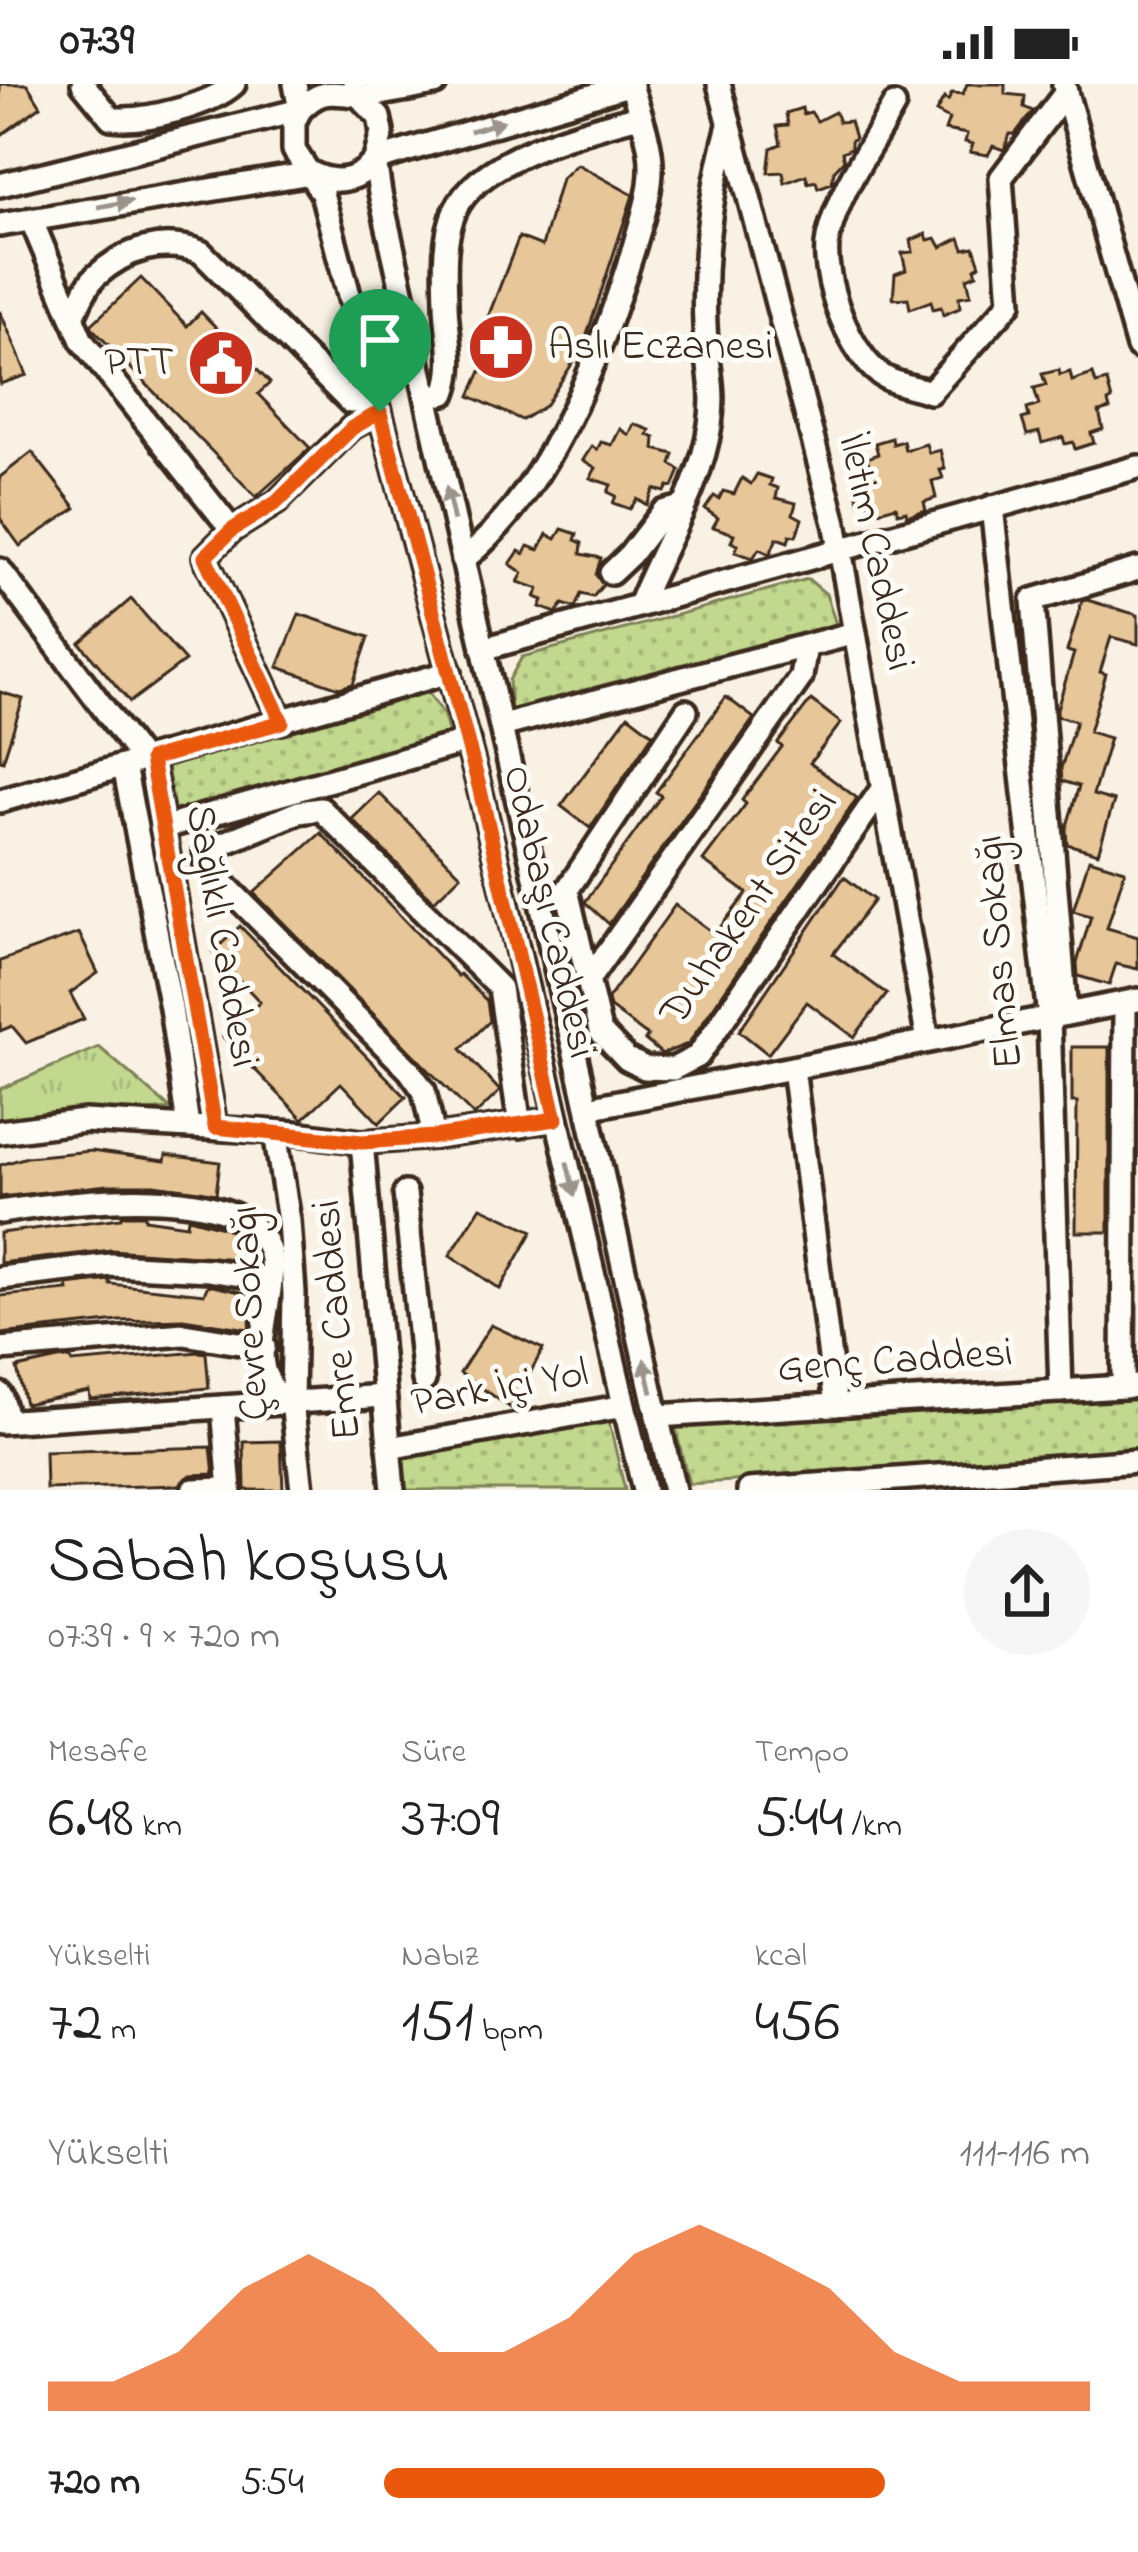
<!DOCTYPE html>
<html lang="tr">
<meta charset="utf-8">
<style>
:root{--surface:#fff;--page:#f6f6f6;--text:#222;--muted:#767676;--accent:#ea580c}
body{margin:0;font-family:"Indie Flower",sans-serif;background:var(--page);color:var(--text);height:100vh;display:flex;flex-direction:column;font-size:45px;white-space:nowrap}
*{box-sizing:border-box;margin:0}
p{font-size:39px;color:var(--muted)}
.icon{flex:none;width:66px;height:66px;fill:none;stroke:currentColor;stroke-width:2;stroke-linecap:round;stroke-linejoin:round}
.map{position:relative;height:1406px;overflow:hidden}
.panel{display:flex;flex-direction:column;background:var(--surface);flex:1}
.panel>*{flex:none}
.pin{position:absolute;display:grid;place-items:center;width:102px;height:102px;color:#fff;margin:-123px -51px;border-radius:50% 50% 50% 0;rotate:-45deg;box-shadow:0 0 12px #0007}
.pin .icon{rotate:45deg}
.round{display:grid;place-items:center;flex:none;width:126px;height:126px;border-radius:63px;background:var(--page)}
.summary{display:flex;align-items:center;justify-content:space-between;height:204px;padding:0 48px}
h1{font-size:66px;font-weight:600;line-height:90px}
.stats{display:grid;grid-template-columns:repeat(3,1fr);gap:18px;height:204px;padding:12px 48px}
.stats div{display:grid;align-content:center}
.stats b{font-size:60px;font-weight:600}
.stats small{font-size:33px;font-weight:400}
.stats p{font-size:33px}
.chart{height:336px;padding:24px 48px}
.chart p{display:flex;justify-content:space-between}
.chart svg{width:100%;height:216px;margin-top:12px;fill:var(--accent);opacity:.7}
ul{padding:0 48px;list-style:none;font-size:39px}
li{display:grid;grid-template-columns:192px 144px 1fr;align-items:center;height:90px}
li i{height:30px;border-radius:15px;background:var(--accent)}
.status{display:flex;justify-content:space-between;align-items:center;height:84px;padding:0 60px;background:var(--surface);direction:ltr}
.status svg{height:33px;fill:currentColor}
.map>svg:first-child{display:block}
.grass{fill:url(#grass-tufts);stroke:#7e8156;stroke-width:3}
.park{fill:url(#park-dots);stroke:#7e8156;stroke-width:3}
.building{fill:#e7c799;stroke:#3b2a1e;stroke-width:3}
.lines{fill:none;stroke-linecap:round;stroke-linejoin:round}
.street-casing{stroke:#3b2a1e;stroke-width:30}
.street{stroke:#fdfcf7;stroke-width:21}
.oneway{fill:#9c938a}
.route-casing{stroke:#fff;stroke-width:24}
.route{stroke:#ea580c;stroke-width:15}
.labels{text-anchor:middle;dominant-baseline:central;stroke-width:10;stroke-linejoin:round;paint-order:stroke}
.poi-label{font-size:42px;fill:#3b2a1e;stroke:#fdfcf7;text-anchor:start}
.street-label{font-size:42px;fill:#3b2a1e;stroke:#fdfcf7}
</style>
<div class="status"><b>07:39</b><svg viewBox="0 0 49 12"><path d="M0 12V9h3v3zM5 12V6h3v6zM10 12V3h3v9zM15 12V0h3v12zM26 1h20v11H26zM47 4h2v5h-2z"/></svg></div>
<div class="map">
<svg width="1138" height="1406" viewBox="0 0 1138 1406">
<defs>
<pattern id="grass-tufts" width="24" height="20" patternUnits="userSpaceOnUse" patternTransform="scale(3)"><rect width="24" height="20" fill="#c2d88e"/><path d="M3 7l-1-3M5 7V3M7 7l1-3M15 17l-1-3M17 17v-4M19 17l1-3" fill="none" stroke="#a8ba7a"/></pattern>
<pattern id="park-dots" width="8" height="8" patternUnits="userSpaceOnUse" patternTransform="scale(3)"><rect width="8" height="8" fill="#c2d88e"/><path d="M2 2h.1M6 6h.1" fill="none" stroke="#a8ba7a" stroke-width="1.8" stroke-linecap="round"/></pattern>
</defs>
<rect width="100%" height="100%" fill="#f9f1e4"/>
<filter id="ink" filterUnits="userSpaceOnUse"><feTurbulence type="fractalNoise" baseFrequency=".00833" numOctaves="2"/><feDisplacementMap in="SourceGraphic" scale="24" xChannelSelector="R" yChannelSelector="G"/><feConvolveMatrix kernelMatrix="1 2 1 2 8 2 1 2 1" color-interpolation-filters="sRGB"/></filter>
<g filter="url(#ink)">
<path class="grass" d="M 99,963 L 171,1025 L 0,1037 L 0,1005 Z"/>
<g class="park">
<path d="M 808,495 L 826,510 L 836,540 L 511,629 L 509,596 L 522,573 Z"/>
<path d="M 427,607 L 443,629 L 450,654 L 175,730 L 167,681 Z"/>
<path d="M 1138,1314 L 1138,1370 L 689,1400 L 674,1338 Z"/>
<path d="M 609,1338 L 625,1406 L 401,1406 L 398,1369 Z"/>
</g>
<g class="building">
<path d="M 0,0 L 27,0 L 41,22 L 0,52 Z"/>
<path d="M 967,0 L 1005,0 L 1005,10 L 1025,12 L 1024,23 L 1033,27 L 1015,50 L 1010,50 L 1004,66 L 993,62 L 988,71 L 970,68 L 973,60 L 965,58 L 967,50 L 945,46 L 949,35 L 936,28 L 944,14 L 948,17 L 952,9 L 963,10 Z"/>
<path d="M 802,24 L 803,30 L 811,28 L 817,37 L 835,28 L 839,38 L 850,37 L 855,54 L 851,57 L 851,64 L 842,68 L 844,76 L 834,87 L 832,99 L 818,104 L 816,97 L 808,99 L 806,91 L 785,99 L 783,88 L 768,89 L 771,64 L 781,60 L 777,42 L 788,41 L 786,29 Z"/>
<path d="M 577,80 L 633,111 L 583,263 L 545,322 L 522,336 L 470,312 L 498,249 L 483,246 L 519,153 L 542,162 L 561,95 Z"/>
<path d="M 926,150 L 928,156 L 936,154 L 941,163 L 960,154 L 964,165 L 974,163 L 980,181 L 975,184 L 977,190 L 967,194 L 971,211 L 959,213 L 960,224 L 943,231 L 941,223 L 933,225 L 931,217 L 910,225 L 908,214 L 893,215 L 895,190 L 906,186 L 902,169 L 913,168 L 911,156 Z"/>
<path d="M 141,194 L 187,242 L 201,228 L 270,299 L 258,310 L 310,364 L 256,413 L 93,245 L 91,241 Z"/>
<path d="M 0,227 L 27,291 L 0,300 Z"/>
<path d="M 1059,286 L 1060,291 L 1070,288 L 1072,297 L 1093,290 L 1096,300 L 1107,297 L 1112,316 L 1108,318 L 1110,325 L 1099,328 L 1103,345 L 1091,349 L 1094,359 L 1075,365 L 1073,358 L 1065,360 L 1063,353 L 1042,359 L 1039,348 L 1027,351 L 1022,335 L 1029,333 L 1027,325 L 1039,321 L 1034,304 L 1046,301 L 1042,290 Z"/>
<path d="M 634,340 L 650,346 L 648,351 L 655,354 L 654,365 L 674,370 L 671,380 L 680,386 L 673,403 L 668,402 L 665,408 L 654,405 L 647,421 L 637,415 L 630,425 L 613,419 L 616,412 L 608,408 L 611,401 L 590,394 L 596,384 L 583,376 L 592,362 L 597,366 L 601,358 L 612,361 L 620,345 L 629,351 Z"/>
<path d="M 892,354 L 893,360 L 903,357 L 905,366 L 926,360 L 929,369 L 940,366 L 945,385 L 940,386 L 943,394 L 932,397 L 936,414 L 924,418 L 926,426 L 907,432 L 906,427 L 898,429 L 896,422 L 875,428 L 872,417 L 860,420 L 855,404 L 862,402 L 860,394 L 872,390 L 867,374 L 878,370 L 875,359 Z"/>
<path d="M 32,368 L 76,424 L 20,462 L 0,434 L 0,393 Z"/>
<path d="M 757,390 L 772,395 L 770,401 L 778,404 L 776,414 L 796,419 L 793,430 L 802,435 L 796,452 L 790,451 L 788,458 L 777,454 L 770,470 L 759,465 L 753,474 L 735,468 L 738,461 L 731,458 L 734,450 L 713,443 L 718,434 L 705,425 L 714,412 L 719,415 L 723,407 L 734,410 L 742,394 L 751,400 Z"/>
<path d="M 562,445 L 577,450 L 575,456 L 582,459 L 581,470 L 601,474 L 596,491 L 603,501 L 593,513 L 581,510 L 575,524 L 563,520 L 556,529 L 540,523 L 543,516 L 535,513 L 539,505 L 518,498 L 523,489 L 510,480 L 519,467 L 524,470 L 528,462 L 539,466 L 547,450 L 556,455 Z"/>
<path d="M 131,515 L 185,577 L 130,618 L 80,559 Z"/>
<path d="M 1087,516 L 1138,531 L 1138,560 L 1111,553 L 1100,588 L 1106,590 L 1089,648 L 1110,654 L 1093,711 L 1114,717 L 1098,769 L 1067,760 L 1066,745 L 1079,702 L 1062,697 L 1061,684 L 1076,637 L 1057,632 L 1057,625 L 1074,569 L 1067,567 L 1082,517 Z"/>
<path d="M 299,530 L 369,553 L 353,600 L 339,604 L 278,583 Z"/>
<path d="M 0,608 L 23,615 L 3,677 L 0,676 Z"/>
<path d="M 726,613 L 754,634 L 609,840 L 585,818 L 661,712 L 656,708 Z"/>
<path d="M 811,616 L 841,639 L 810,679 L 857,714 L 688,960 L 662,970 L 645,956 L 648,952 L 610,924 L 608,915 L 675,821 L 715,850 L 747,809 L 703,777 L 746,720 L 742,716 L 782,663 L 778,659 Z"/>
<path d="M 628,631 L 653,650 L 590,744 L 561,722 Z"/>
<path d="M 379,709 L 461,791 L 434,817 L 352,735 Z"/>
<path d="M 321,749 L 458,892 L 460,890 L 487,917 L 490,937 L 461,965 L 500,1007 L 474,1032 L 254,809 Z"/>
<path d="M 1089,775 L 1125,786 L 1107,844 L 1138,853 L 1138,885 L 1116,880 L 1109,901 L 1078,892 L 1077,879 L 1091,832 L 1073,827 Z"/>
<path d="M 844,793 L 874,816 L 833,870 L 887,910 L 854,953 L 807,918 L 768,970 L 739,947 Z"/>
<path d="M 240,842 L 406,1013 L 379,1039 L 341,999 L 303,1035 L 223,953 L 260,918 L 213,868 Z"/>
<path d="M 79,849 L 98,889 L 70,909 L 84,935 L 26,959 L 12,942 L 0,947 L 0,877 Z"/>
<path d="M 1072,963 L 1109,963 L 1109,1148 L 1076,1148 L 1077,1018 L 1072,1018 Z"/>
<path d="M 91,1067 L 165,1077 L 166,1071 L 220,1078 L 216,1110 L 155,1101 L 108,1101 L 0,1113 L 0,1081 L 27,1073 Z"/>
<path d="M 481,1123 L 533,1147 L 500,1205 L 450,1171 Z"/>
<path d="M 122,1131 L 145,1131 L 145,1135 L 187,1141 L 188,1134 L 193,1135 L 226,1144 L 240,1154 L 238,1175 L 111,1166 L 0,1179 L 0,1149 L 121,1134 Z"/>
<path d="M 110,1196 L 110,1200 L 204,1210 L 208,1201 L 254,1211 L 249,1245 L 183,1235 L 119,1237 L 0,1250 L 0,1212 L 68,1206 L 67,1201 Z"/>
<path d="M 491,1241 L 543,1265 L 511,1324 L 460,1289 Z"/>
<path d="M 199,1268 L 206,1269 L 209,1304 L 90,1315 L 89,1307 L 25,1320 L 17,1284 L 58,1275 L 71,1274 L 72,1279 Z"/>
<path d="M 281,1357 L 283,1406 L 245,1406 L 244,1358 Z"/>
<path d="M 211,1363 L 214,1390 L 191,1391 L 179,1401 L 46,1405 L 45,1368 Z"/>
</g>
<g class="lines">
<defs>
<g id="street">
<path d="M 83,0 L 111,34 C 142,39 211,21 234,0"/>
<path d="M 295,0 L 300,26 L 294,38 L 294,66 L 322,109 L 479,702 L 644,1406"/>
<path d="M 354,0 L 359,12 L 379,33 L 382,48 L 375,76 L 380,109 L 674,1406"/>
<path d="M 719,0 L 836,443 L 928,957"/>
<path d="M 1064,1 L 1138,263"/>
<path d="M 894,21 C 871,63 838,107 828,154 C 820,192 850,275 886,294 C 899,301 916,303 930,308 L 1010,219 L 1001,94 L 1066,8"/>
<path d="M 0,101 L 300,26 C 325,0 335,12 364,11 C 388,10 412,4 435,0"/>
<path d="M 31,135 L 82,257 L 232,446 L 205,473 L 282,638"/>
<path d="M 0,141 L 311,89 C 335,101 358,98 375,76 L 632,0"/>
<path d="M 72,234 C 79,221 85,202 96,192 C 126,165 163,154 201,168 L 350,318 L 377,317"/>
<path d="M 427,314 L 445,309 C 457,278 446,251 446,218 C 445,190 443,153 455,127 C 479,73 586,46 639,32"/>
<path d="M 992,423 L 1049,933 L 1061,1307"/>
<path d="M 232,446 L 277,418 L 352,343 L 380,328"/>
<path d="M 463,476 C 550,407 602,268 634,163 C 641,138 652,108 651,81 C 651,56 638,25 631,0"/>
<path d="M 0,486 L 143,677"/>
<path d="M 611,489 L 630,471 L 663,428 L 682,423"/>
<path d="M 639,521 C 662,463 701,403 710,341 C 716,302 706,278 705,241 C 702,174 711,106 729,41"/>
<path d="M 483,565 L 1138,383"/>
<path d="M 686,627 L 567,806 L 600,947 L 627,975 L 645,984 L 673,985 L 698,972 L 882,705"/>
<path d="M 501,642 L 855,549"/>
<path d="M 151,675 L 215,1043"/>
<path d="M 124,682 L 171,924 L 188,1041"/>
<path d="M 0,717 L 450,588"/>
<path d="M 162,744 L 468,657"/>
<path d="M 589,895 L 801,593 L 806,562"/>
<path d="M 1066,930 L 1033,516 L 1138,485"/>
<path d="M 793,984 L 836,1321"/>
<path d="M 588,1024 L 1138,916"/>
<path d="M 0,1048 L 84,1037 L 296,1049 L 362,1058 L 434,1053 L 556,1035"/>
<path d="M 275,1048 L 289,1137 L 294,1209 L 292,1318 L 302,1406"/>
<path d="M 434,1053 L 424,1007 L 409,986 L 206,782 L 205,767 L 299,728 L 321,725 L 500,904 L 520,1042"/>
<path d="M 362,1058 L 393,1406"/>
<path d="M 405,1109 L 424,1296"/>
<path d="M 0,1128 C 59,1119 259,1089 271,1175 C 275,1208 256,1254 264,1286 C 267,1297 276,1309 281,1319"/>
<path d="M 0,1194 L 111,1181 L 209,1186 L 269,1195"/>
<path d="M 0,1265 L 184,1250 L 264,1263"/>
<path d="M 1123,1303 L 1125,919"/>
<path d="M 0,1310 L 8,1337"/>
<path d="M 223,1323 L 230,1406"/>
<path d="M 657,1332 L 1138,1302"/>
<path d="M 0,1338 L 384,1312"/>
<path d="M 389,1364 L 624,1322"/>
<path d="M 193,1406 L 230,1405"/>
<path d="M 749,1406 L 1138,1377"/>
</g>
</defs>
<use href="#street" class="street-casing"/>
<use href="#street" class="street"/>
</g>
<defs><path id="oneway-solid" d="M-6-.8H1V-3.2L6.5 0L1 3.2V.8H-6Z" transform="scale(3)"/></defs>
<g class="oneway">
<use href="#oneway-solid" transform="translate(487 42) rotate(-17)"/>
<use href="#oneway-solid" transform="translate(115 120) rotate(-10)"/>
<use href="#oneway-solid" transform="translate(450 420) rotate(-103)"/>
<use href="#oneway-solid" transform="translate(571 1095) rotate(76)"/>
<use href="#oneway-solid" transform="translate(648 1292) rotate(-103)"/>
</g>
</g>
<g class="lines" filter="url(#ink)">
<defs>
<path id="route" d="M 380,328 L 479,702 L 556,1035 L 434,1053 L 362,1058 L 215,1043 L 151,675 L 282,638 L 205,473 L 232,446 L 277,418 L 352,344 Z"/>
</defs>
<use href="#route" class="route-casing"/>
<use href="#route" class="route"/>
</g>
<defs>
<symbol id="pharmacy-disc" viewBox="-11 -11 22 22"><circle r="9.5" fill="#c8321e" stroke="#fdfcf7"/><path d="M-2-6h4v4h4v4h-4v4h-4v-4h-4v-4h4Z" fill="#fff"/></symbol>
<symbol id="civic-disc" viewBox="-11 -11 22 22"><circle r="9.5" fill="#c8321e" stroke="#fdfcf7"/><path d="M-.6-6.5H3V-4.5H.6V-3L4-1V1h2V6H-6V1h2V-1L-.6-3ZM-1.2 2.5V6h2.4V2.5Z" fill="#fff"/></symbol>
</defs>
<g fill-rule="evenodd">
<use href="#pharmacy-disc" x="463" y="225" width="76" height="76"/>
<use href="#civic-disc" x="183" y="241" width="76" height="76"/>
</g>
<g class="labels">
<g class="poi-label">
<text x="548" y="263">Aslı Eczanesi</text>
<text x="174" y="279" text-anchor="end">PTT</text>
</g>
<g class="street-label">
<text transform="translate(875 468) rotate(78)">İletim Caddesi</text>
<text transform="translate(750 824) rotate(-55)">Duhakent Sitesi</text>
<text transform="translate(548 828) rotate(77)">Odabaşı Caddesi</text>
<text transform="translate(221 852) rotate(80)">Sağlıklı Caddesi</text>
<text transform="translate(1000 868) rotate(-95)">Elmas Sokağı</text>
<text transform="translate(251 1229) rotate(-93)">Çevre Sokağı</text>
<text transform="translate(338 1236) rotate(-95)">Emre Caddesi</text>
<text transform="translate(895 1278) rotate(-4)">Genç Caddesi</text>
<text transform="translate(500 1305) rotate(-10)">Park İçi Yol</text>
</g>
</g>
</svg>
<div class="pin" style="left:380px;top:328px;background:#1e9e55"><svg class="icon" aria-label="arrive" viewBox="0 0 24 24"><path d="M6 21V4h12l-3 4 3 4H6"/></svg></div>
</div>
<section class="panel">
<div class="summary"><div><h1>Sabah koşusu</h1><p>07:39 · 9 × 720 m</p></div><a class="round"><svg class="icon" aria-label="share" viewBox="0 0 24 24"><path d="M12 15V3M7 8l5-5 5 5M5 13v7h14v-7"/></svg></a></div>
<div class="stats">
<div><p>Mesafe</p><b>6.48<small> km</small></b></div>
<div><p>Süre</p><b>37:09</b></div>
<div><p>Tempo</p><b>5:44<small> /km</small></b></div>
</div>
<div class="stats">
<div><p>Yükselti</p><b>72<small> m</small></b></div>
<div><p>Nabız</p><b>151<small> bpm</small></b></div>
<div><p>kcal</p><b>456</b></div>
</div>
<div class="chart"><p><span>Yükselti</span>111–116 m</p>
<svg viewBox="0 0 160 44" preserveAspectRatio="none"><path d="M0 44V38L10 38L20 32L30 19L40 12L50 19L60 32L70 32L80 25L90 12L100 6L110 12L120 19L130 32L140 38L150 38L160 38V44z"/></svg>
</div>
<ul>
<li><b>720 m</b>5:54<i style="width:71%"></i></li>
</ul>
</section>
